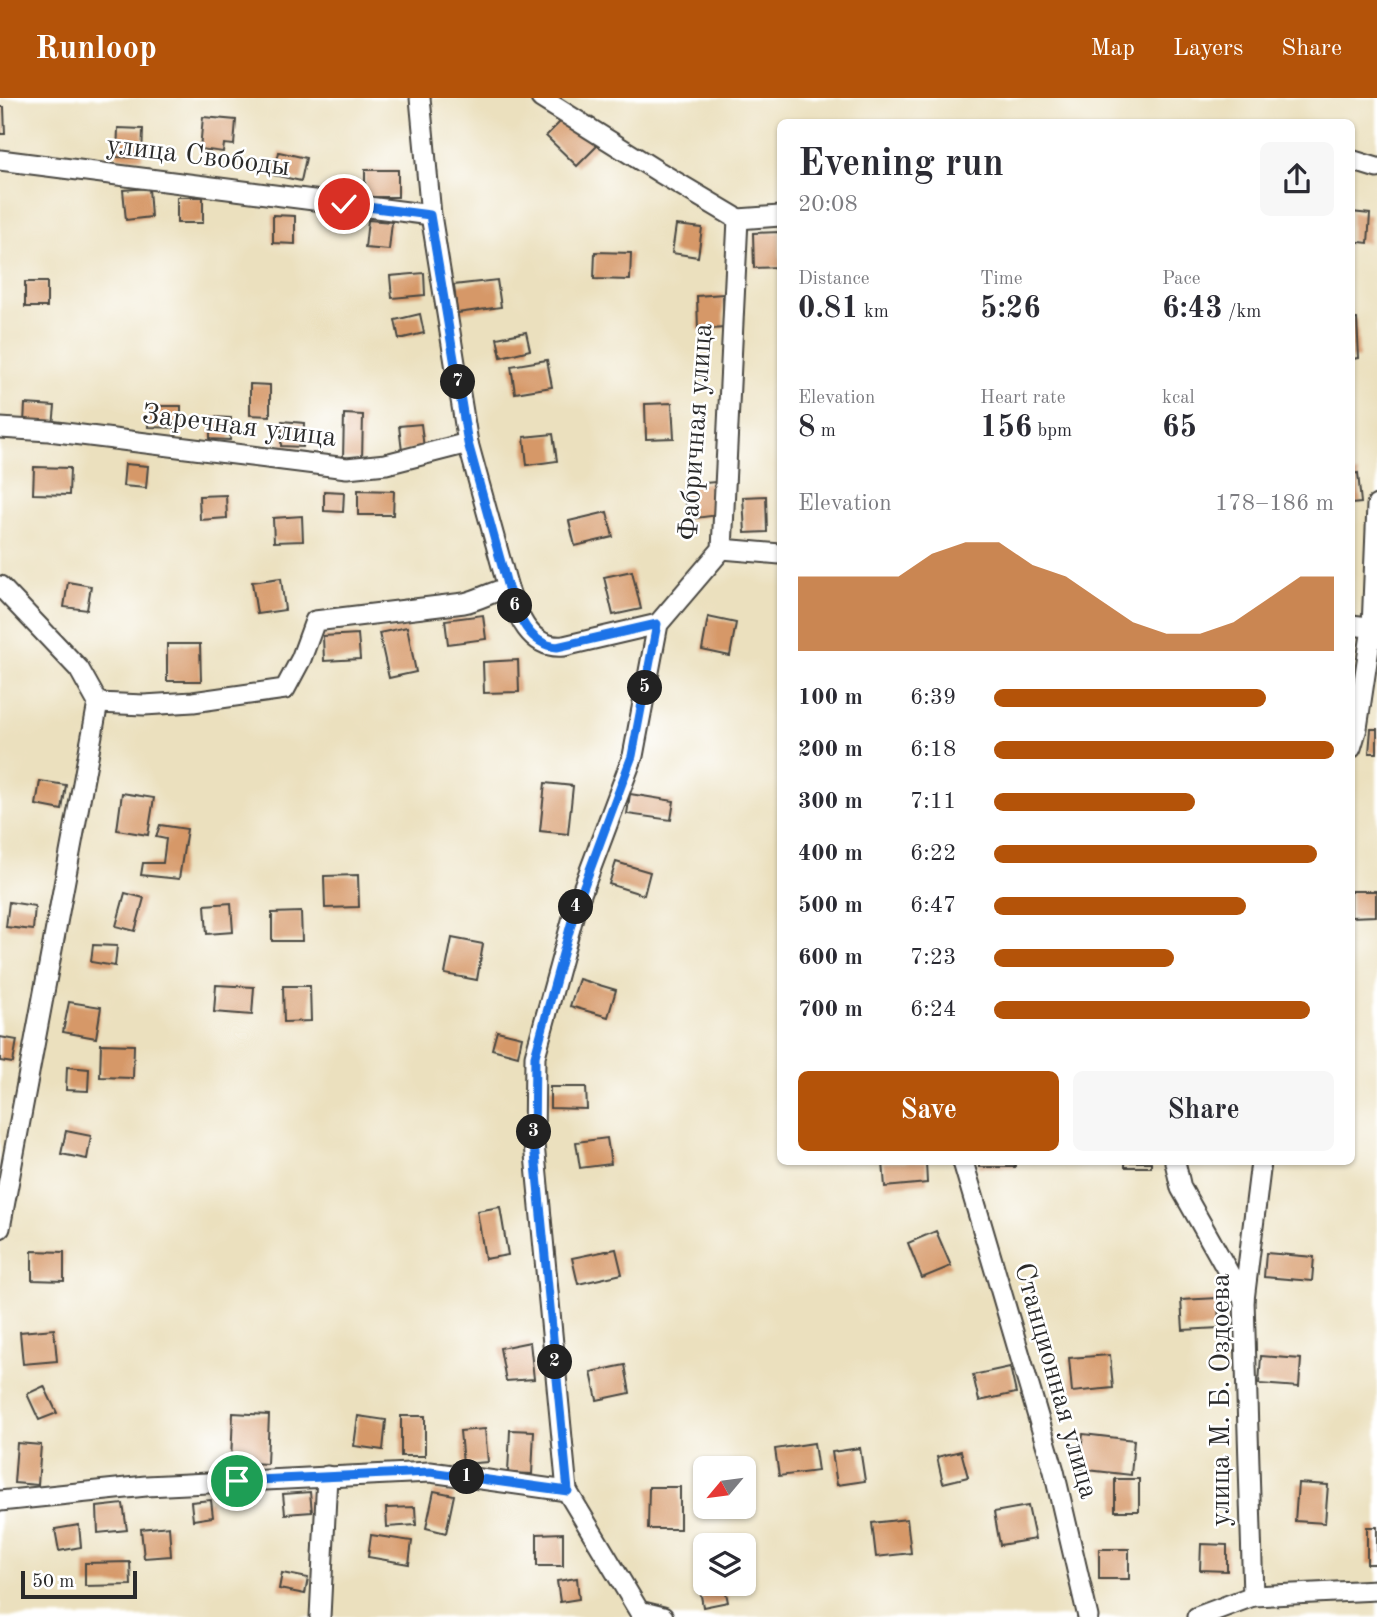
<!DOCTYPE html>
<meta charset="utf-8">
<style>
:root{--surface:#fff;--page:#f7f7f7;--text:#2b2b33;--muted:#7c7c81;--accent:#b45309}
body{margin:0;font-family:"Old Standard TT",serif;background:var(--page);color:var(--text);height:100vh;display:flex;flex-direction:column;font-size:26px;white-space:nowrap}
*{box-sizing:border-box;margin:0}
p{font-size:23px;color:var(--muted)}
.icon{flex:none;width:38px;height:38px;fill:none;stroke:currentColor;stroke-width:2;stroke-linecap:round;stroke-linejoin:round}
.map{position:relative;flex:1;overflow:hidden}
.details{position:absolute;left:777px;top:21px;width:578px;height:1046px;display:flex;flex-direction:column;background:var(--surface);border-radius:10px;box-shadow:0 2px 5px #0004}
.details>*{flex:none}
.needle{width:46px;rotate:241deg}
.controls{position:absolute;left:693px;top:1358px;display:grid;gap:14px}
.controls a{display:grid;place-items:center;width:63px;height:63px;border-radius:10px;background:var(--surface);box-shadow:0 2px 5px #0004;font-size:35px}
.scale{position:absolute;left:21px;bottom:18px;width:116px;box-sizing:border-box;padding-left:7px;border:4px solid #2b2b2b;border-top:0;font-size:19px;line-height:24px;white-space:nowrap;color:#2b2b2b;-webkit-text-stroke:5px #fff;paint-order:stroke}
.pin{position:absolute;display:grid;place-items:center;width:60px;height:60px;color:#fff;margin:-30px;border:4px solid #fff;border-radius:50%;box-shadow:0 2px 7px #0007}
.km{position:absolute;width:35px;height:35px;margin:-18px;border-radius:50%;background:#222;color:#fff;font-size:19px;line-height:35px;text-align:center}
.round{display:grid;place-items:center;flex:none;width:74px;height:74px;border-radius:10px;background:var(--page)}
.summary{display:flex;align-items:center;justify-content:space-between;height:119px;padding:0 21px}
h1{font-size:38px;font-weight:700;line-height:52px}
.figures{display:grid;grid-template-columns:repeat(3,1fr);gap:10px;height:119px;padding:7px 21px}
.figures div{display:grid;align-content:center}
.figures b{font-size:30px;font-weight:700}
.figures small{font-size:19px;font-weight:400}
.figures p{font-size:19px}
.chart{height:196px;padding:14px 21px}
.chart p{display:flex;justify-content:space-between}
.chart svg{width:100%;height:126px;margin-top:7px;fill:var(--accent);opacity:.7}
.primary-button{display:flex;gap:14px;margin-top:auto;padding:14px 21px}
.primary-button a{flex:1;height:80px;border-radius:10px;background:var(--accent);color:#fff;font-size:28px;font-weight:700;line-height:80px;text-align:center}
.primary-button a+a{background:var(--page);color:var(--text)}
ul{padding:0 21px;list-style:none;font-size:23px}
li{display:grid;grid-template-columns:112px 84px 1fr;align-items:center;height:52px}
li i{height:18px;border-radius:9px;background:var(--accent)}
header{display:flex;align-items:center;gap:42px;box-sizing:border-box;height:98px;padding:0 35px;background:var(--accent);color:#fff}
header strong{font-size:33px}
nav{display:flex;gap:38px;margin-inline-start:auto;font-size:24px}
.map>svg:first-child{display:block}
.building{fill:#d69867}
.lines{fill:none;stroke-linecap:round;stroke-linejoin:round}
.minor-casing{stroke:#484641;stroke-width:23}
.minor{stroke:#fff;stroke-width:19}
.route-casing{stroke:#fff;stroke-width:14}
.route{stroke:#1a73e8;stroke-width:9}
.labels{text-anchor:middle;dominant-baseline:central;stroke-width:5;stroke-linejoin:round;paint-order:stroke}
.street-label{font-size:28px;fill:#2b2b2b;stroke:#fff}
</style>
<header>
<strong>Runloop</strong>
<nav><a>Map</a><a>Layers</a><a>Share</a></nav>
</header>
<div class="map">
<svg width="1377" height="1519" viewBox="0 0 1377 1519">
<rect width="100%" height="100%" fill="#fff"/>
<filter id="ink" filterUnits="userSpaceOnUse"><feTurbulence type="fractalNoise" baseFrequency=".0143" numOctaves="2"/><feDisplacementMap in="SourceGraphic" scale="14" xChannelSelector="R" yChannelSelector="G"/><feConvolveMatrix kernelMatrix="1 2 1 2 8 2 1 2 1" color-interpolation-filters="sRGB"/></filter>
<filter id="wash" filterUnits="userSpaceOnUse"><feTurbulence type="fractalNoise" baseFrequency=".00686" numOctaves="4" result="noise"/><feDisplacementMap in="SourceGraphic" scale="28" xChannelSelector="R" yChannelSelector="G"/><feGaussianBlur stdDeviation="1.57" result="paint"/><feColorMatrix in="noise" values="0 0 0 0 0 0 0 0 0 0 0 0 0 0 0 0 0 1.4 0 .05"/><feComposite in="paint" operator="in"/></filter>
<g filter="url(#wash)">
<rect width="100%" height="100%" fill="#ebe0be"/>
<g id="blocks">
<g class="building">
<path d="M 0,9 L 4,9 L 5,36 L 0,36 Z"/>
<path d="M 566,18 L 597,48 L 577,68 L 546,38 Z"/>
<path d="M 203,19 L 236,22 L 234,47 L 224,46 L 223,54 L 200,51 Z"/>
<path d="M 118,30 L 143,31 L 142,60 L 117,59 Z"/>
<path d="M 279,54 L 306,60 L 301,83 L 274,77 Z"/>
<rect x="365" y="72" width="33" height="27"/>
<path d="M 149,90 L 151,119 L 126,122 L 123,92 Z"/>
<rect x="177" y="99" width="26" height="26"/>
<path d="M 1351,114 L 1370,116 L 1368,145 L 1351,143 Z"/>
<path d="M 273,117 L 295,118 L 295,146 L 273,145 Z"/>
<path d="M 368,122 L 392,124 L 389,152 L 365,150 Z"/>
<path d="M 676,127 L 702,130 L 698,159 L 672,155 Z"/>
<path d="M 780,134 L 780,169 L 754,170 L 753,135 Z"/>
<path d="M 595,154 L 631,155 L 630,182 L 594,181 Z"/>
<path d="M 424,175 L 425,197 L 392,200 L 390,178 Z"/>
<path d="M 497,182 L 501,209 L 457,215 L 454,187 Z"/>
<rect x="25" y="184" width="22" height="25"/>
<path d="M 723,196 L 724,230 L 698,232 L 697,198 Z"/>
<path d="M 420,216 L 424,235 L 399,241 L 395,222 Z"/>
<path d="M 1351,221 L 1357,221 L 1359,260 L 1351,261 Z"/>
<path d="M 526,234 L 530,252 L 501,259 L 497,240 Z"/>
<path d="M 547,262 L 552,289 L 515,295 L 511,268 Z"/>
<path d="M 250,286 L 270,287 L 270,318 L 250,317 Z"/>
<path d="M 672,305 L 674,340 L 646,341 L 645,306 Z"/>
<path d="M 25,306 L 55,308 L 53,328 L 24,326 Z"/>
<path d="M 149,308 L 181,308 L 181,330 L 148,329 Z"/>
<path d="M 344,316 L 363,317 L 362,362 L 343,361 Z"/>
<path d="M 210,319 L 231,320 L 230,342 L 210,341 Z"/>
<path d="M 282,323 L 304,325 L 303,349 L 281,348 Z"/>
<path d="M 421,326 L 424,350 L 402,353 L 399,328 Z"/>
<path d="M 553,336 L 557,363 L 527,367 L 524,339 Z"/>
<path d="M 125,366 L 148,368 L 146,390 L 123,388 Z"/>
<path d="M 34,369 L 70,370 L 69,397 L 33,396 Z"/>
<path d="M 1358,375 L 1361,405 L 1351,406 L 1351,376 Z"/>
<path d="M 715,384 L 719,417 L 688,421 L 684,387 Z"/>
<path d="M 358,392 L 394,393 L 393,417 L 358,417 Z"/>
<path d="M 324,393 L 344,394 L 343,414 L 324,413 Z"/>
<path d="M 226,397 L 227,420 L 200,422 L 199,398 Z"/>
<path d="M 766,398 L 767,434 L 745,435 L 743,399 Z"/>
<path d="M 607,414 L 613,439 L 575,448 L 569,423 Z"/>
<path d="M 302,418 L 303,443 L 274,444 L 273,420 Z"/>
<path d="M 632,473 L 641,511 L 613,517 L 604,479 Z"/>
<path d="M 281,480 L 285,512 L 257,516 L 252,484 Z"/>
<path d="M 68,484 L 91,488 L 87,512 L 64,509 Z"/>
<path d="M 483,517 L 486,541 L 448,546 L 445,522 Z"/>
<path d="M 708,519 L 736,525 L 730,558 L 702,552 Z"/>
<path d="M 407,529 L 416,574 L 389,580 L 379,535 Z"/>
<path d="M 358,536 L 360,561 L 324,563 L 323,538 Z"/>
<path d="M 167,546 L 200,546 L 201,583 L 167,583 Z"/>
<path d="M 518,562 L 519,594 L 484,595 L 483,564 Z"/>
<path d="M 1371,631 L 1377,631 L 1377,655 L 1369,655 Z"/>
<path d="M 40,683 L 66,687 L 62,712 L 36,707 Z"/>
<path d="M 545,685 L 573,688 L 568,736 L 540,733 Z"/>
<path d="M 122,695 L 154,700 L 148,737 L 117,732 Z"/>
<path d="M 630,696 L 674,703 L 671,722 L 627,716 Z"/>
<path d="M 160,727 L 187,731 L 179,781 L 141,777 L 143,765 L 163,765 L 166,741 L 156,739 Z"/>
<path d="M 616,764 L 650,774 L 644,797 L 609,786 Z"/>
<path d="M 358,777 L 359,809 L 325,810 L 324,778 Z"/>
<path d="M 1351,793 L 1376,793 L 1376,818 L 1351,819 Z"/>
<path d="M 125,795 L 144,800 L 135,833 L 116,828 Z"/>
<path d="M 9,804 L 35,808 L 33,832 L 6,829 Z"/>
<path d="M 231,805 L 233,834 L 207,836 L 205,807 Z"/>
<path d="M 301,814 L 302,843 L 272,843 L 272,815 Z"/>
<path d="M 452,840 L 483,846 L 477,882 L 445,876 Z"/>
<path d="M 93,847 L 117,848 L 115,868 L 91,864 Z"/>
<path d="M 579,881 L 616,892 L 608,919 L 570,908 Z"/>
<path d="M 216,887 L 254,889 L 252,917 L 214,914 Z"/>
<path d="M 283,888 L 310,888 L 311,923 L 284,924 Z"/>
<path d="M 69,904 L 101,909 L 96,940 L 63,934 Z"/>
<path d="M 497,933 L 522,939 L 518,958 L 492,951 Z"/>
<path d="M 0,939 L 17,942 L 13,965 L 0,963 Z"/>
<path d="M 101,946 L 134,947 L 133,980 L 100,979 Z"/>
<path d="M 67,969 L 89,971 L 88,993 L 66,992 Z"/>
<path d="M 550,989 L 586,989 L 587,1011 L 550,1010 Z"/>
<path d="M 66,1033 L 91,1038 L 87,1061 L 61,1056 Z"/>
<path d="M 607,1040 L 611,1066 L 580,1070 L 576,1044 Z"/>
<path d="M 883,1064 L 926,1064 L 927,1085 L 885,1089 Z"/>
<rect x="979" y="1064" width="36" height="5"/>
<rect x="1125" y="1064" width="26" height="5"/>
<path d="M 500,1109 L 508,1157 L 485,1161 L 477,1113 Z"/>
<path d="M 936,1133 L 951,1168 L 922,1180 L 908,1145 Z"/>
<path d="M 616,1151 L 622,1176 L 578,1186 L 572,1160 Z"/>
<path d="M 32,1153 L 64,1154 L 64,1183 L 32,1182 Z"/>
<path d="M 1266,1155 L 1314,1159 L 1312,1183 L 1264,1179 Z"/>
<path d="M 1218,1200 L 1219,1230 L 1183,1232 L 1181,1202 Z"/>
<path d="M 54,1231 L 57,1263 L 23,1266 L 20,1234 Z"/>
<path d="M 530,1244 L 534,1281 L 506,1283 L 500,1250 Z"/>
<path d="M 1110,1257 L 1113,1290 L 1072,1294 L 1069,1260 Z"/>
<path d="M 1261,1258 L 1301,1261 L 1299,1289 L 1259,1286 Z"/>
<path d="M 625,1267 L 630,1295 L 597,1302 L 591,1274 Z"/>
<path d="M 1010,1269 L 1016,1295 L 979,1303 L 973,1277 Z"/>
<path d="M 44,1288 L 57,1315 L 39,1322 L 27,1296 Z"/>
<path d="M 233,1315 L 269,1317 L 267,1366 L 231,1364 Z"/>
<path d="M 358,1318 L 386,1322 L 383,1352 L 354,1348 Z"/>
<rect x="401" y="1318" width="24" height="40"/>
<path d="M 485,1331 L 488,1364 L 463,1366 L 460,1333 Z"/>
<path d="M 510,1332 L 534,1333 L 532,1376 L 508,1375 Z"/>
<path d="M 1083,1336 L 1134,1342 L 1131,1377 L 1079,1371 Z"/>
<path d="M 17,1345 L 41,1347 L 38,1387 L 14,1385 Z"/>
<path d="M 814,1345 L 818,1373 L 779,1378 L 775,1351 Z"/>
<path d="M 860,1350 L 865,1383 L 837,1387 L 832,1354 Z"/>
<path d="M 961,1353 L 968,1379 L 943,1385 L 937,1359 Z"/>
<rect x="1115" y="1381" width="24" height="32"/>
<path d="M 1298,1385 L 1328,1387 L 1325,1425 L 1295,1423 Z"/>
<path d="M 649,1389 L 680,1389 L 680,1431 L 648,1431 Z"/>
<path d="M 434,1393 L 454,1397 L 446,1435 L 426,1430 Z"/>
<path d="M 310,1394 L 312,1414 L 285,1416 L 283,1396 Z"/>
<path d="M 211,1402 L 213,1419 L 193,1422 L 191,1404 Z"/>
<path d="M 123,1406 L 127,1432 L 98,1435 L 97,1409 Z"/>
<path d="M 1028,1408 L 1035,1441 L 1000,1447 L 994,1414 Z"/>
<path d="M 415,1409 L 416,1427 L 387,1429 L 386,1410 Z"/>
<path d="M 907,1421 L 911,1455 L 876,1459 L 872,1425 Z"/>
<path d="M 79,1427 L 81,1449 L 59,1453 L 55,1431 Z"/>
<path d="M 169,1428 L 171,1458 L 144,1460 L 141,1431 Z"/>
<rect x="1367" y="1429" width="10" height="37"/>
<path d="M 563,1435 L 563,1468 L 537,1468 L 537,1436 Z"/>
<path d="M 371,1437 L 412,1443 L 409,1466 L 368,1459 Z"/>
<path d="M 1201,1446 L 1227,1447 L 1227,1473 L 1200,1472 Z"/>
<rect x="1099" y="1451" width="30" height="30"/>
<path d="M 130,1464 L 131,1487 L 85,1488 L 85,1465 Z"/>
<path d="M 705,1474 L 705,1486 L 724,1486 L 728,1504 L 703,1509 L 697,1475 Z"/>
<path d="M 282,1475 L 308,1480 L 305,1496 L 279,1491 Z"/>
<path d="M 577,1480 L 579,1501 L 560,1504 L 557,1483 Z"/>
</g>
</g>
</g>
<g filter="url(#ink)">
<use href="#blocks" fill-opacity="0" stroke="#484641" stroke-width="2"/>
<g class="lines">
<defs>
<g id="minor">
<path d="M 420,0 L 431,117 L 468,345 L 508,490 C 517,516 530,552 564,548 L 658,526"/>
<path d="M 541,0 L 659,74 L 738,121 L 780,118"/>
<path d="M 0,62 L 431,117"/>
<path d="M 1351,62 L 1377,70"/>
<path d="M 0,330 L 49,333 L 347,370 L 386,366 L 468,345"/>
<path d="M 722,451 L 780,456"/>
<path d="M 0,488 L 79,571 L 98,605 L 0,1130"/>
<path d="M 1351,527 L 1377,530"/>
<path d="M 98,605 L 144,607 L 193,604 L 285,591 L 301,561 L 315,523 L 464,505 C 479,502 493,493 508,490"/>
<path d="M 1351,650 L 1357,630 L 1372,530 L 1377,407"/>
<path d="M 963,1064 L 1054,1373 L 1088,1519"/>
<path d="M 1175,1064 L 1181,1090 L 1244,1202"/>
<path d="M 567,1393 L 534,1046 L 535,958 L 575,812 L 633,658 L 658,526 L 722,451 L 738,121"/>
<path d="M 0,1403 L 146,1388 L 430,1374 L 567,1393 L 639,1513 L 663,1519"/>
<path d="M 1253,1498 L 1244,1202 L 1261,1064"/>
<path d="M 320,1519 L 327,1378"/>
<path d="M 1197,1519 L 1253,1498 L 1377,1492"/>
</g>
</defs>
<use href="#minor" class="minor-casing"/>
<use href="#minor" class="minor"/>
</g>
</g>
<g class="lines" filter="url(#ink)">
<defs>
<path id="route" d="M 237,1383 L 430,1374 L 568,1393 L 534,1046 L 535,958 L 575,812 L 632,658 L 657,526 L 557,549 C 527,546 517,514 508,490 L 468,345 L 430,117 L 344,106"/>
</defs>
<use href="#route" class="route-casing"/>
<use href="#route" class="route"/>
</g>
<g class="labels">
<g class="street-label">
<text transform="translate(198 59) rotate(7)">улица Свободы</text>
<text transform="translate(239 329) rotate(7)">Заречная улица</text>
<text transform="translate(697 334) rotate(-86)">Фабричная улица</text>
<text transform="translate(1055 1283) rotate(74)">Станционная улица</text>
<text transform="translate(1222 1302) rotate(-90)">улица М. Б. Оздоева</text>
</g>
</g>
</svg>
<div class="controls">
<a><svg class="needle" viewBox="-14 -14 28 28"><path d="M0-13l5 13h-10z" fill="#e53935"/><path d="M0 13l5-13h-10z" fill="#7c7c81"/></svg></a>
<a><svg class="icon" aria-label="layers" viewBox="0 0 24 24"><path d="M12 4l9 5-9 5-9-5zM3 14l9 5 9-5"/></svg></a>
</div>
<div class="scale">50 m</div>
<div class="pin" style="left:237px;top:1383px;background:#1e9e55"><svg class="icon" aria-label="arrive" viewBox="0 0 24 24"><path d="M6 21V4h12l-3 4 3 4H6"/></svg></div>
<div class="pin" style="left:344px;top:106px;background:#d93025"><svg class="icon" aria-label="check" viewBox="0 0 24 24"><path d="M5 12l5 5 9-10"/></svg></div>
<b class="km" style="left:467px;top:1379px">1</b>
<b class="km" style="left:555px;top:1264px">2</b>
<b class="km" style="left:534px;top:1034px">3</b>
<b class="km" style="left:576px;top:809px">4</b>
<b class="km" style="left:645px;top:590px">5</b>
<b class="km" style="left:515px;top:508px">6</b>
<b class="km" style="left:458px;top:284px">7</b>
<section class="details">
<div class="summary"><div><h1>Evening run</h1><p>20:08</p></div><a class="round"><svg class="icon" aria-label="share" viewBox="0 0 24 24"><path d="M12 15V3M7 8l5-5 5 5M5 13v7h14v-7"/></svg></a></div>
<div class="figures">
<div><p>Distance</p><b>0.81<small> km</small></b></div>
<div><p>Time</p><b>5:26</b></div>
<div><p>Pace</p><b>6:43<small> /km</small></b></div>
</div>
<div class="figures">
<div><p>Elevation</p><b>8<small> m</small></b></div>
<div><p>Heart rate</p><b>156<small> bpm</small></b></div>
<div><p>kcal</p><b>65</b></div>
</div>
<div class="chart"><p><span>Elevation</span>178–186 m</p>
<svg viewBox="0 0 160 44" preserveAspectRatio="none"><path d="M0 44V18L10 18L20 18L30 18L40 10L50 6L60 6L70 14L80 18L90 26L100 34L110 38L120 38L130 34L140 26L150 18L160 18V44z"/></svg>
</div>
<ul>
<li><b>100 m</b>6:39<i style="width:80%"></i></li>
<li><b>200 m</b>6:18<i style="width:100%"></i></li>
<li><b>300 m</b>7:11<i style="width:59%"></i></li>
<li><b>400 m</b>6:22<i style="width:95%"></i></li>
<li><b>500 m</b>6:47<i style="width:74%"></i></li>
<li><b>600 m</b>7:23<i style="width:53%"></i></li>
<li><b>700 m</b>6:24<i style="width:93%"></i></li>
</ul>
<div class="primary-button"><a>Save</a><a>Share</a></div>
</section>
</div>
